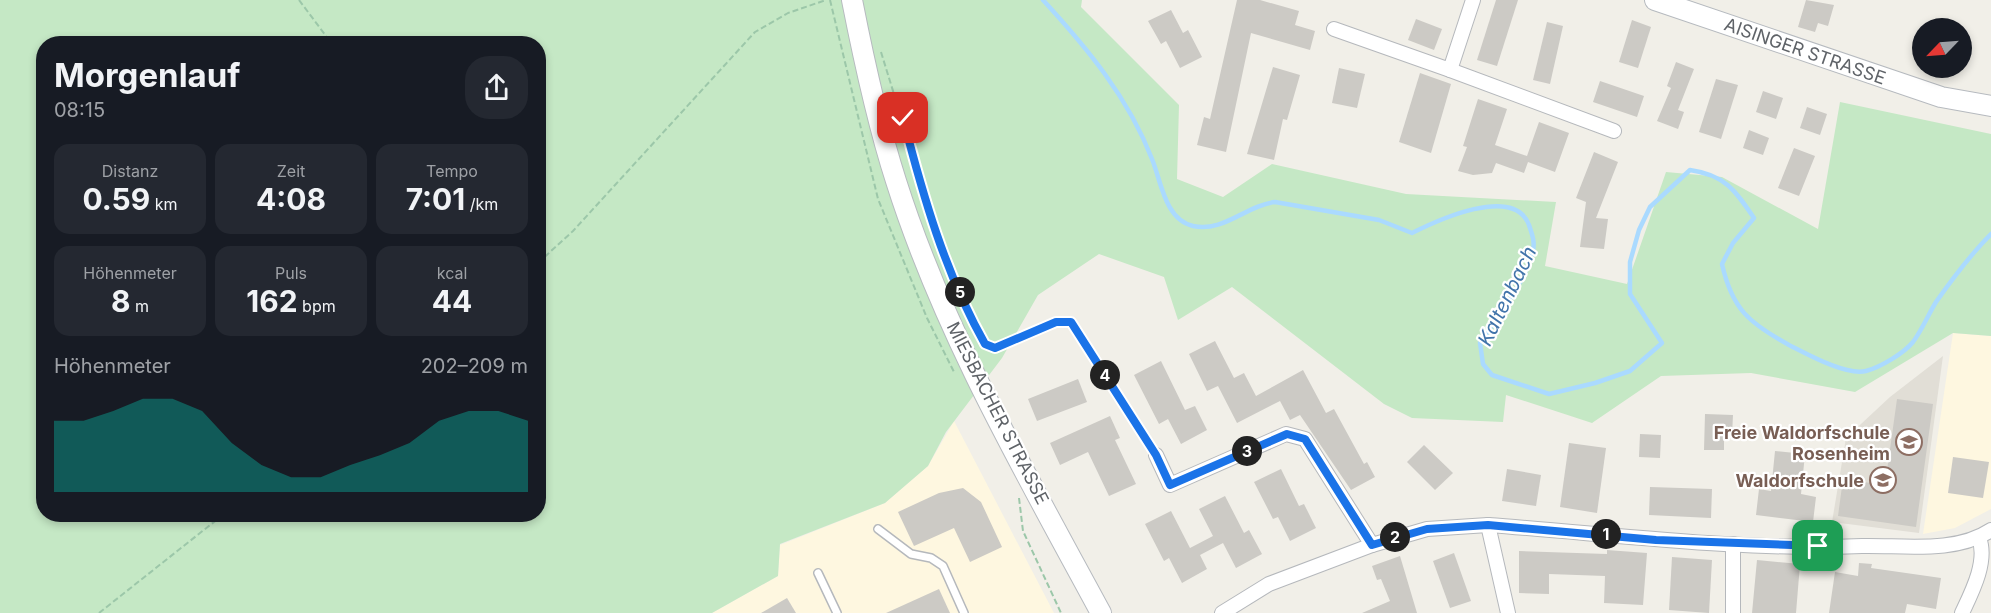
<!DOCTYPE html>
<html lang="de">
<meta charset="utf-8">
<style>
:root{--surface:#171b24;--page:#242831;--text:#f1f3f6;--muted:#9ea1a6;--accent:#0f766e}
body{margin:0;font-family:Inter,sans-serif;background:var(--page);color:var(--text);height:100vh;display:flex;flex-direction:column;font-size:22px;white-space:nowrap}
*{box-sizing:border-box;margin:0}
p{font-size:20px;color:var(--muted)}
.icon{flex:none;width:33px;height:33px;fill:none;stroke:currentColor;stroke-width:2;stroke-linecap:round;stroke-linejoin:round}
.map{position:relative;flex:1;overflow:hidden}
.drawer{position:absolute;left:36px;top:36px;width:510px;height:486px;display:flex;flex-direction:column;background:var(--surface);border-radius:24px;box-shadow:0 3px 9px #0003}
.drawer>*{flex:none}
.needle{width:39px;rotate:245deg}
.tools{position:absolute;left:1912px;top:18px;display:grid;gap:12px}
.tools a{display:grid;place-items:center;width:60px;height:60px;border-radius:50%;background:var(--surface);box-shadow:0 3px 9px #0003;font-size:30px}
.pin{position:absolute;display:grid;place-items:center;width:51px;height:51px;color:#fff;margin:-26px;border-radius:12px;box-shadow:0 3px 9px #0006}
.km{position:absolute;width:30px;height:30px;margin:-15px;border-radius:50%;background:#222;color:#fff;font-size:16px;line-height:30px;text-align:center}
.round{display:grid;place-items:center;flex:none;width:63px;height:63px;border-radius:24px;background:var(--page)}
.overview{display:flex;align-items:center;justify-content:space-between;height:102px;padding:0 18px}
h1{font-size:33px;font-weight:700;line-height:45px}
.metrics{display:grid;grid-template-columns:repeat(3,1fr);gap:9px;height:102px;padding:6px 18px}
.metrics div{display:grid;align-content:center;border-radius:15px;background:var(--page);text-align:center}
.metrics b{font-size:30px;font-weight:700}
.metrics small{font-size:16px;font-weight:400}
.metrics p{font-size:16px}
.chart{height:168px;padding:12px 18px}
.chart p{display:flex;justify-content:space-between}
.chart svg{width:100%;height:108px;margin-top:6px;fill:var(--accent);opacity:.7}
.map>svg:first-child{display:block}
.commercial{fill:#fef7e0}
.education{fill:#e1ded6}
.green{fill:#c5e8c5;fill-rule:evenodd}
.lines{fill:none;stroke-linecap:round;stroke-linejoin:round}
.stream{stroke:#aadaff;stroke-width:4.5}
.building{fill:#cccac5}
.service-casing{stroke:#b5b8bc;stroke-width:10}
.minor-casing{stroke:#b5b8bc;stroke-width:16}
.secondary-casing{stroke:#b6babf;stroke-width:22}
.path{stroke:#9cc7a9;stroke-width:2;stroke-dasharray:6 3;stroke-linecap:butt}
.service{stroke:#fff;stroke-width:7}
.minor{stroke:#fff;stroke-width:14}
.secondary{stroke:#fff;stroke-width:20}
.route-casing{stroke:#fff;stroke-width:12}
.route{stroke:#1a73e8;stroke-width:8}
.labels{text-anchor:middle;dominant-baseline:central;stroke-width:4.5;stroke-linejoin:round;paint-order:stroke}
.street-label{font-size:18px;fill:#5f6368;stroke:#fff}
.education-label{font-size:18px;font-weight:bold;fill:#785e54;stroke:#fff;text-anchor:end}
.water-label{font-size:20px;font-style:italic;fill:#4174aa;stroke:#fff}
</style>
<div class="map">
<svg width="1991" height="613" viewBox="0 0 1991 613">
<rect width="100%" height="100%" fill="#f1efe8"/>
<g class="commercial">
<path d="M 1953,333 L 1991,336 L 1991,509 L 1955,528 L 1923,534 Z"/>
<path d="M 954,421 L 1054,613 L 712,613 L 778,576 L 780,545 L 885,503 L 928,466 Z"/>
</g>
<path class="education" d="M 1943,356 L 1919,533 L 1832,522 L 1846,438 L 1890,397 Z"/>
<path class="green" d="M 0,0 L 1082,0 L 1081,7 L 1179,105 L 1177,179 L 1223,197 L 1272,164 L 1406,194 L 1556,202 L 1545,266 L 1627,284 L 1666,172 L 1722,177 L 1818,229 L 1840,102 L 1991,134 L 1991,336 L 1953,333 L 1855,392 L 1751,373 L 1661,376 L 1592,423 L 1506,395 L 1503,422 L 1412,418 L 1384,404 L 1232,287 L 1178,320 L 1164,277 L 1099,254 L 1038,295 L 1002,358 L 946,432 L 928,466 L 885,503 L 780,544 L 778,576 L 712,613 L 0,613 ZM 44,44 L 538,44 L 538,514 L 44,514 Z"/>
<g class="lines">
<path class="stream" d="M 1043,0 C 1087,48 1128,97 1152,159 C 1161,181 1165,220 1193,226 C 1223,233 1247,205 1275,202 L 1379,220 L 1412,233 C 1436,221 1514,184 1529,225 C 1532,234 1535,241 1533,251 C 1525,283 1498,315 1480,343 L 1483,364 L 1492,375 L 1549,394 L 1595,383 L 1630,371 L 1662,343 L 1630,294 L 1630,262 L 1639,230 L 1650,207 L 1690,170 C 1725,175 1735,190 1754,218 L 1733,243 L 1722,264 C 1732,309 1749,323 1789,345 C 1807,354 1846,376 1866,371 C 1881,367 1904,353 1913,342 C 1922,330 1928,315 1936,302 C 1953,278 1970,255 1991,234"/>
</g>
<g class="building">
<path d="M 1237,0 L 1260,0 L 1299,11 L 1295,25 L 1315,31 L 1310,50 L 1251,33 L 1226,152 L 1197,145 L 1204,117 L 1210,119 Z"/>
<path d="M 1496,0 L 1518,0 L 1497,66 L 1477,60 Z"/>
<path d="M 1806,0 L 1834,5 L 1828,26 L 1818,23 L 1815,32 L 1798,27 Z"/>
<path d="M 1171,10 L 1183,33 L 1188,30 L 1202,57 L 1180,68 L 1166,41 L 1161,44 L 1148,21 Z"/>
<path d="M 1416,19 L 1442,29 L 1434,50 L 1408,40 Z"/>
<path d="M 1632,20 L 1651,27 L 1638,68 L 1619,62 Z"/>
<path d="M 1547,22 L 1563,26 L 1550,84 L 1533,80 Z"/>
<path d="M 1676,62 L 1694,69 L 1678,110 L 1684,112 L 1678,129 L 1657,121 L 1671,88 L 1667,86 Z"/>
<path d="M 1273,67 L 1300,75 L 1287,120 L 1283,119 L 1274,160 L 1247,154 Z"/>
<path d="M 1339,68 L 1365,74 L 1357,108 L 1332,103 Z"/>
<path d="M 1420,73 L 1451,84 L 1431,153 L 1399,142 Z"/>
<path d="M 1716,79 L 1738,85 L 1721,139 L 1699,132 Z"/>
<path d="M 1600,81 L 1644,96 L 1637,117 L 1593,102 Z"/>
<path d="M 1763,91 L 1783,98 L 1776,119 L 1756,112 Z"/>
<path d="M 1478,99 L 1507,109 L 1495,145 L 1527,156 L 1539,122 L 1569,133 L 1555,172 L 1528,162 L 1524,173 L 1496,163 L 1492,173 L 1473,175 L 1458,171 L 1467,147 L 1463,146 Z"/>
<path d="M 1807,107 L 1827,114 L 1820,135 L 1800,128 Z"/>
<path d="M 1749,130 L 1769,138 L 1763,155 L 1743,148 Z"/>
<path d="M 1794,148 L 1815,156 L 1799,196 L 1778,188 Z"/>
<path d="M 1594,152 L 1618,162 L 1596,218 L 1608,219 L 1604,249 L 1580,247 L 1586,202 L 1576,198 Z"/>
<path d="M 1215,341 L 1234,378 L 1244,373 L 1256,396 L 1303,370 L 1326,413 L 1334,409 L 1364,464 L 1367,462 L 1375,477 L 1351,490 L 1300,415 L 1290,420 L 1280,401 L 1237,423 L 1218,386 L 1207,391 L 1189,354 Z"/>
<path d="M 1161,361 L 1185,410 L 1195,406 L 1207,430 L 1181,444 L 1168,419 L 1159,424 L 1134,375 Z"/>
<path d="M 1078,379 L 1087,402 L 1037,421 L 1028,399 Z"/>
<path d="M 1897,399 L 1933,404 L 1916,527 L 1838,516 L 1843,479 L 1885,485 Z"/>
<path d="M 1705,414 L 1733,415 L 1732,435 L 1724,434 L 1724,450 L 1704,450 Z"/>
<path d="M 1110,416 L 1120,438 L 1115,440 L 1136,484 L 1109,496 L 1088,452 L 1060,465 L 1050,443 Z"/>
<path d="M 1640,434 L 1661,435 L 1660,458 L 1639,457 Z"/>
<path d="M 1569,443 L 1606,448 L 1597,513 L 1560,507 Z"/>
<path d="M 1424,445 L 1453,473 L 1435,490 L 1407,462 Z"/>
<path d="M 1775,451 L 1805,454 L 1801,494 L 1816,497 L 1813,522 L 1756,515 L 1759,489 L 1771,491 Z"/>
<path d="M 1953,457 L 1989,462 L 1983,498 L 1948,493 Z"/>
<path d="M 1281,469 L 1299,506 L 1304,504 L 1316,528 L 1290,541 L 1278,517 L 1273,519 L 1254,482 Z"/>
<path d="M 1507,469 L 1541,475 L 1536,506 L 1502,501 Z"/>
<path d="M 1650,487 L 1712,489 L 1711,518 L 1649,515 Z"/>
<path d="M 963,488 L 981,502 L 1002,547 L 970,562 L 954,528 L 914,546 L 898,512 L 939,493 Z"/>
<path d="M 1225,496 L 1244,533 L 1249,530 L 1262,554 L 1236,568 L 1223,543 L 1200,555 L 1207,569 L 1182,583 L 1169,558 L 1164,561 L 1145,524 L 1171,511 L 1190,548 L 1213,536 L 1199,509 Z"/>
<path d="M 1607,550 L 1647,553 L 1643,605 L 1604,603 L 1605,576 L 1549,574 L 1549,594 L 1519,593 L 1519,551 L 1607,554 Z"/>
<path d="M 1454,553 L 1471,601 L 1450,608 L 1433,561 Z"/>
<path d="M 1400,556 L 1417,613 L 1362,613 L 1390,601 L 1381,579 L 1377,580 L 1372,566 Z"/>
<path d="M 1672,557 L 1712,560 L 1709,613 L 1669,610 Z"/>
<path d="M 1757,560 L 1800,564 L 1796,613 L 1752,613 Z"/>
<path d="M 1859,563 L 1872,564 L 1871,568 L 1941,578 L 1936,609 L 1907,604 L 1905,613 L 1829,613 L 1835,572 L 1858,576 Z"/>
<path d="M 939,589 L 950,613 L 886,613 Z"/>
<path d="M 787,598 L 796,613 L 761,613 Z"/>
</g>
<g class="lines">
<defs>
<g id="service">
<path d="M 878,529 L 911,554 L 931,558 L 943,566 L 964,613"/>
<path d="M 818,573 L 837,613"/>
</g>
<g id="minor">
<path d="M 1334,29 L 1450,70 L 1473,0"/>
<path d="M 1450,70 L 1614,131"/>
<path d="M 1156,455 L 1170,485 L 1286,434 L 1305,439 L 1372,545"/>
<path d="M 1488,525 L 1508,613"/>
<path d="M 1222,613 L 1269,584 L 1372,545 L 1427,529 L 1488,525 C 1612,534 1737,551 1862,546 C 1903,545 1955,554 1991,530"/>
<path d="M 1733,613 L 1733,544"/>
<path d="M 1962,613 C 1972,592 1988,561 1979,538"/>
</g>
<g id="secondary">
<path d="M 852,0 C 864,61 877,122 896,181 C 944,333 1026,474 1101,613"/>
<path d="M 1655,0 L 1941,97 L 1991,106"/>
</g>
</defs>
<use href="#service" class="service-casing"/>
<use href="#minor" class="minor-casing"/>
<use href="#secondary" class="secondary-casing"/>
<g class="path">
<path d="M 299,0 L 332,44"/>
<path d="M 830,0 L 878,199 L 927,318 L 955,374"/>
<path d="M 881,52 L 942,250 L 985,344 L 995,348 L 1056,322 L 1071,322 L 1148,443"/>
<path d="M 538,263 L 573,231 L 755,32 L 788,13 L 826,0"/>
<path d="M 1019,498 L 1023,531 L 1061,613"/>
<path d="M 99,613 L 224,514"/>
</g>
<use href="#service" class="service"/>
<use href="#minor" class="minor"/>
<use href="#secondary" class="secondary"/>
</g>
<g class="lines">
<defs>
<path id="route" d="M 903,118 C 923,196 945,273 985,344 L 995,348 L 1056,322 L 1071,322 L 1156,455 L 1170,485 L 1287,434 L 1305,439 L 1372,545 L 1427,529 L 1488,525 L 1656,540 L 1818,546"/>
</defs>
<use href="#route" class="route-casing"/>
<use href="#route" class="route"/>
</g>
<defs>
<symbol id="school-ring" viewBox="-11 -11 22 22"><circle r="9.5" fill="#fff" stroke="#8d6e63" stroke-width="1.5"/><path d="M0-5L7-2L0 1L-7-2ZM-4 1L0 2.5L4 1V4Q0 6-4 4Z" fill="#8d6e63"/></symbol>
</defs>
<g fill-rule="evenodd">
<use href="#school-ring" x="1894" y="427" width="30" height="30"/>
<use href="#school-ring" x="1868" y="465" width="30" height="30"/>
</g>
<g class="labels">
<g class="street-label">
<text transform="translate(1805 51) rotate(19)">AISINGER STRASSE</text>
<text transform="translate(998 413) rotate(63)">MIESBACHER STRASSE</text>
</g>
<g class="education-label">
<text x="1890" y="432">Freie Waldorfschule<tspan x="1890" dy="21">Rosenheim</tspan></text>
<text x="1864" y="480">Waldorfschule</text>
</g>
<g class="water-label">
<text transform="translate(1507 296) rotate(-64)">Kaltenbach</text>
</g>
</g>
</svg>
<div class="tools">
<a><svg class="needle" viewBox="-14 -14 28 28"><path d="M0-13l5 13h-10z" fill="#e53935"/><path d="M0 13l5-13h-10z" fill="#9ea1a6"/></svg></a>
</div>
<div class="pin" style="left:1818px;top:546px;background:#1e9e55"><svg class="icon" aria-label="arrive" viewBox="0 0 24 24"><path d="M6 21V4h12l-3 4 3 4H6"/></svg></div>
<div class="pin" style="left:903px;top:118px;background:#d93025"><svg class="icon" aria-label="check" viewBox="0 0 24 24"><path d="M5 12l5 5 9-10"/></svg></div>
<b class="km" style="left:1606px;top:534px">1</b>
<b class="km" style="left:1395px;top:537px">2</b>
<b class="km" style="left:1247px;top:451px">3</b>
<b class="km" style="left:1105px;top:375px">4</b>
<b class="km" style="left:960px;top:292px">5</b>
<section class="drawer">
<div class="overview"><div><h1>Morgenlauf</h1><p>08:15</p></div><a class="round"><svg class="icon" aria-label="share" viewBox="0 0 24 24"><path d="M12 15V3M7 8l5-5 5 5M5 13v7h14v-7"/></svg></a></div>
<div class="metrics">
<div><p>Distanz</p><b>0.59<small> km</small></b></div>
<div><p>Zeit</p><b>4:08</b></div>
<div><p>Tempo</p><b>7:01<small> /km</small></b></div>
</div>
<div class="metrics">
<div><p>Höhenmeter</p><b>8<small> m</small></b></div>
<div><p>Puls</p><b>162<small> bpm</small></b></div>
<div><p>kcal</p><b>44</b></div>
</div>
<div class="chart"><p><span>Höhenmeter</span>202–209 m</p>
<svg viewBox="0 0 160 44" preserveAspectRatio="none"><path d="M0 44V15L10 15L20 11L30 6L40 6L50 11L60 24L70 33L80 38L90 38L100 33L110 29L120 24L130 15L140 11L150 11L160 15V44z"/></svg>
</div>
</section>
</div>
